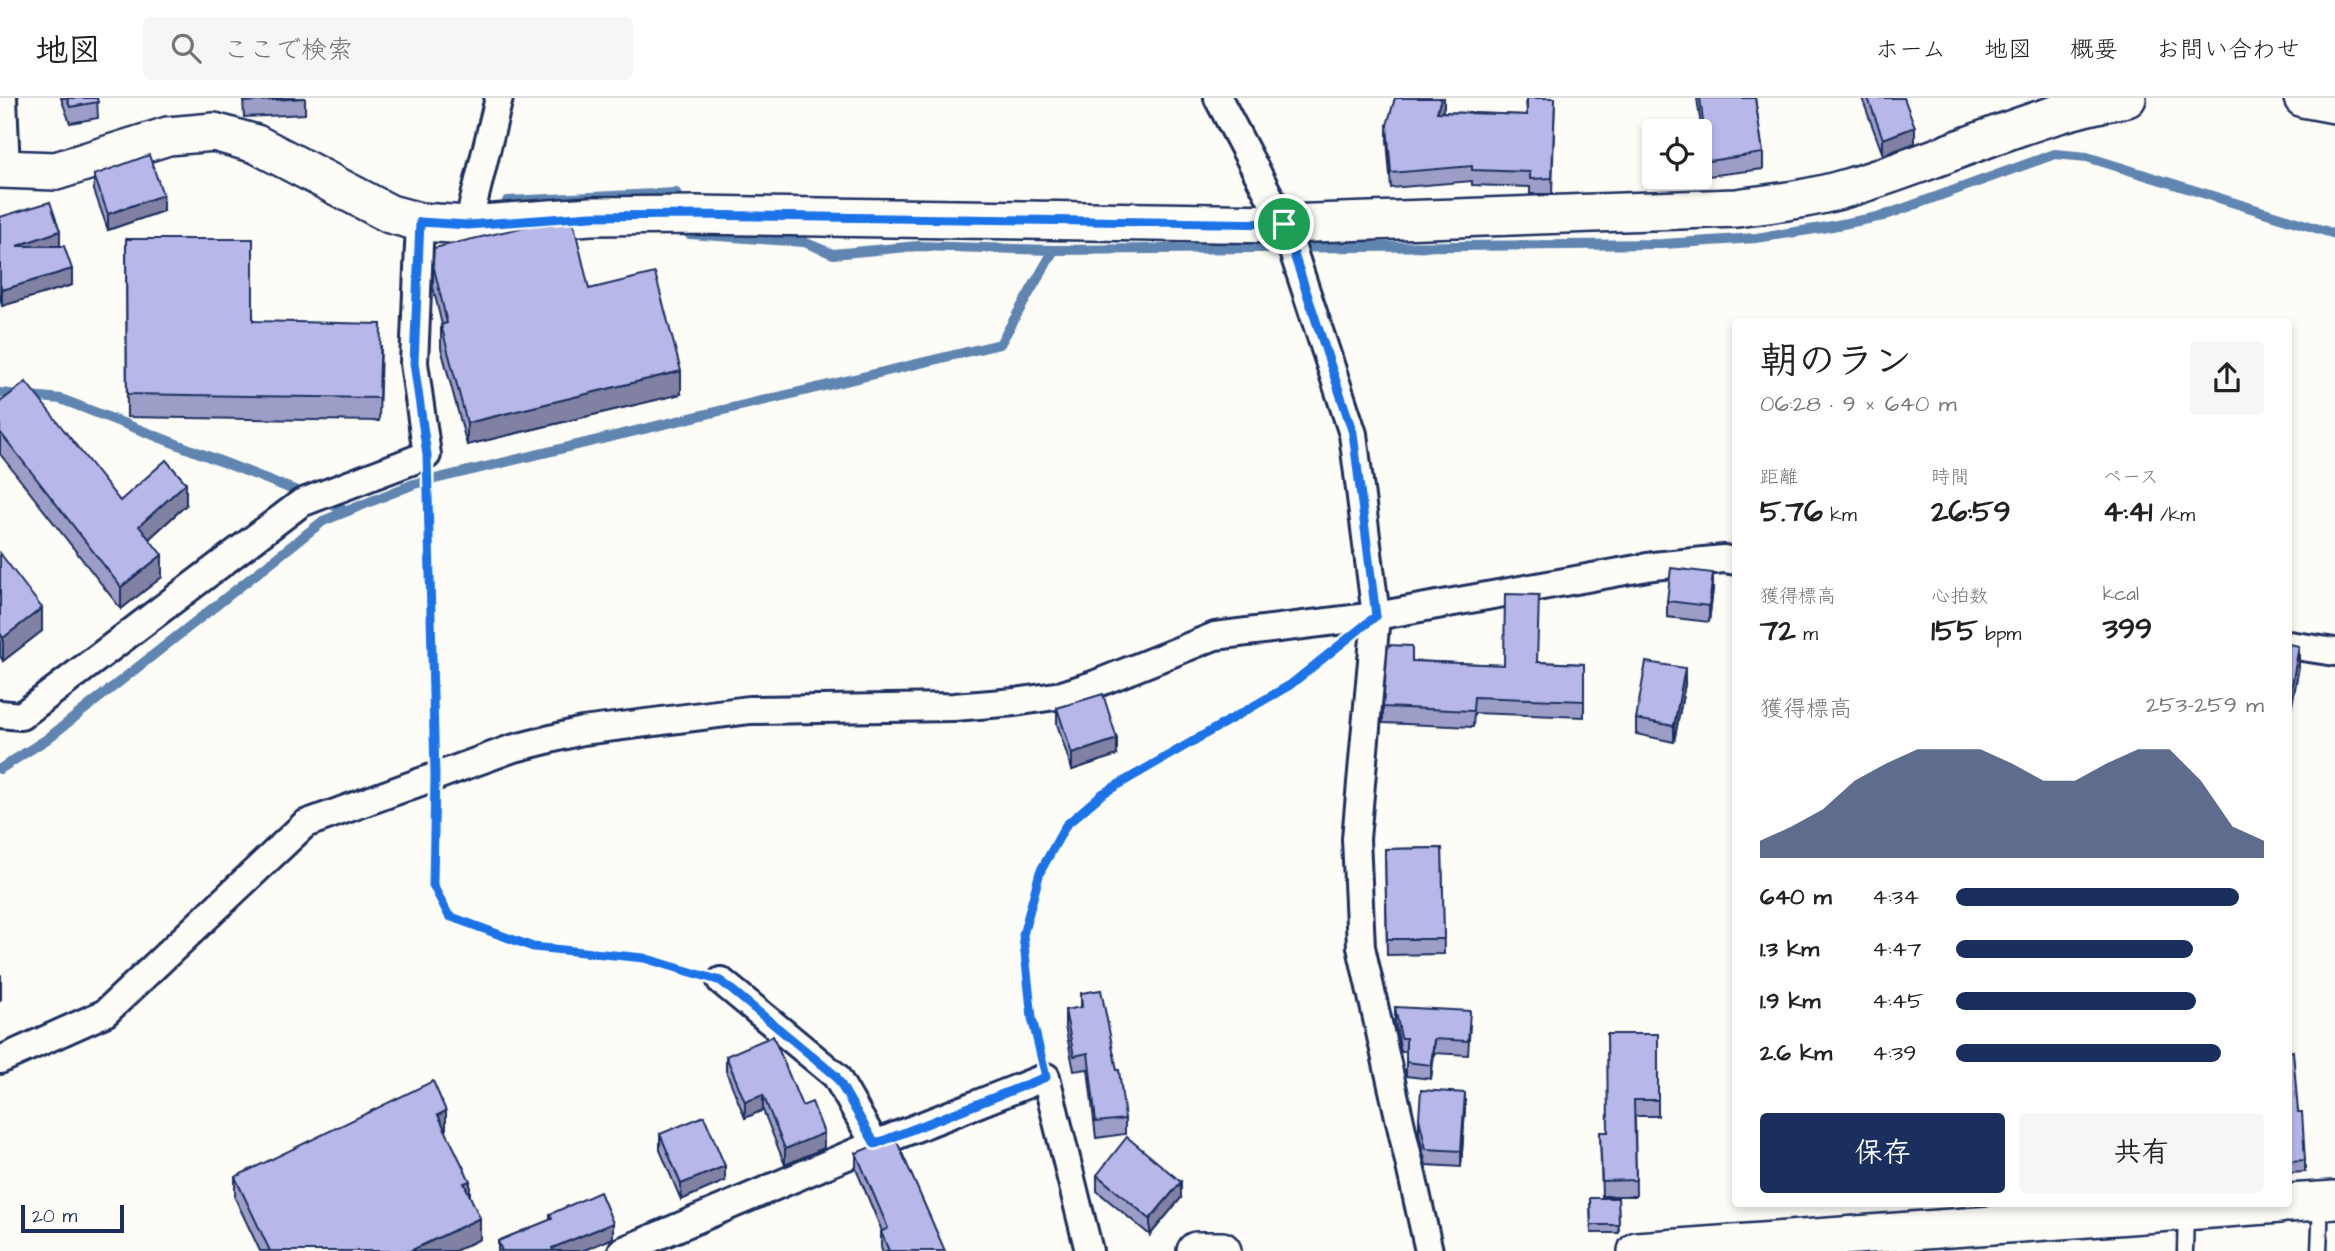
<!DOCTYPE html>
<html lang="ja">
<meta charset="utf-8">
<style>
:root{--surface:#fff;--page:#f6f6f6;--text:#222;--muted:#767676;--line:#e0e0e0;--accent:#1b2f5e}
body{margin:0;font-family:"Architects Daughter","Klee One",sans-serif;background:var(--page);color:var(--text);height:100vh;display:flex;flex-direction:column;font-size:26px;white-space:nowrap}
*{box-sizing:border-box;margin:0}
p{font-size:23px;color:var(--muted)}
.icon{flex:none;width:38px;height:38px;fill:none;stroke:currentColor;stroke-width:2;stroke-linecap:round;stroke-linejoin:round}
.map{position:relative;flex:1;overflow:hidden}
.sheet{position:absolute;left:1732px;top:220px;width:560px;height:889px;display:flex;flex-direction:column;background:var(--surface);border-radius:7px;box-shadow:0 4px 10px #0003}
.sheet>*{flex:none}
.buttons{position:absolute;left:1642px;top:21px;display:grid;gap:14px}
.buttons a{display:grid;place-items:center;width:70px;height:70px;border-radius:7px;background:var(--surface);box-shadow:0 4px 10px #0003;font-size:35px}
.scale{position:absolute;left:21px;bottom:18px;width:103px;box-sizing:border-box;padding-left:7px;border:4px solid #1b2f5e;border-top:0;font-size:19px;line-height:24px;white-space:nowrap;color:#1b2f5e;-webkit-text-stroke:5px #fdfcf7;paint-order:stroke}
.pin{position:absolute;display:grid;place-items:center;width:60px;height:60px;color:#fff;margin:-30px;border:4px solid #fff;border-radius:50%;box-shadow:0 2px 7px #0007}
.round{display:grid;place-items:center;flex:none;width:74px;height:74px;border-radius:7px;background:var(--page)}
.summary{display:flex;align-items:center;justify-content:space-between;height:119px;padding:0 28px}
h1{font-size:38px;font-weight:700;line-height:52px}
.metrics{display:grid;grid-template-columns:repeat(3,1fr);gap:10px;height:119px;padding:7px 28px}
.metrics div{display:grid;align-content:center}
.metrics b{font-size:30px;font-weight:700}
.metrics small{font-size:19px;font-weight:400}
.metrics p{font-size:19px}
.chart{height:196px;padding:14px 28px}
.chart p{display:flex;justify-content:space-between}
.chart svg{width:100%;height:126px;margin-top:7px;fill:var(--accent);opacity:.7}
.cta{display:flex;gap:14px;margin-top:auto;padding:14px 28px}
.cta a{flex:1;height:80px;border-radius:7px;background:var(--accent);color:#fff;font-size:28px;font-weight:700;line-height:80px;text-align:center}
.cta a+a{background:var(--page);color:var(--text)}
ul{padding:0 28px;list-style:none;font-size:23px}
li{display:grid;grid-template-columns:112px 84px 1fr;align-items:center;height:52px}
li i{height:18px;border-radius:9px;background:var(--accent)}
header{display:flex;align-items:center;gap:42px;box-sizing:border-box;height:98px;padding:0 35px;background:var(--surface);border-bottom:2px solid var(--line)}
header strong{font-size:33px}
nav{display:flex;gap:38px;margin-inline-start:auto;font-size:24px}
.search{width:490px;height:63px;background:var(--page);display:flex;align-items:center;gap:18px;box-sizing:border-box;padding:0 24px;border-radius:7px;color:var(--muted);font-size:26px}
.map>svg:first-child{display:block}
.lines{fill:none;stroke-linecap:round;stroke-linejoin:round}
.stream{stroke:#5e85b0;stroke-width:10}
.lane-casing{stroke:#1b2f5e;stroke-width:19}
.street-casing{stroke:#1b2f5e;stroke-width:32}
.secondary-casing{stroke:#1b2f5e;stroke-width:42}
.path{stroke:#1b2f5e;stroke-width:4.5;stroke-dasharray:7 5;stroke-linecap:butt}
.lane{stroke:#fdfcf7;stroke-width:14}
.street{stroke:#fdfcf7;stroke-width:26}
.secondary{stroke:#fdfcf7;stroke-width:37}
.wall{fill:#9d9ec8;stroke:#1b2f5e;stroke-width:2}
.shaded-wall{fill:#8081a3;stroke:#1b2f5e;stroke-width:2}
.building{fill:#b7b8e9;stroke:#1b2f5e;stroke-width:2}
.route-casing{stroke:#fff;stroke-width:14}
.route{stroke:#1a73e8;stroke-width:9}
</style>
<header>
<strong>地図</strong>
<div class="search"><svg class="icon" aria-label="search" viewBox="0 0 24 24"><circle cx="10" cy="10" r="6"/><path d="M15 15l6 6"/></svg>ここで検索</div>
<nav><a>ホーム</a><a>地図</a><a>概要</a><a>お問い合わせ</a></nav>
</header>
<div class="map">
<svg width="2335" height="1153" viewBox="0 0 2335 1153">
<rect width="100%" height="100%" fill="#fdfcf7"/>
<filter id="ink" filterUnits="userSpaceOnUse"><feTurbulence type="fractalNoise" baseFrequency=".0143" numOctaves="2"/><feDisplacementMap in="SourceGraphic" scale="14" xChannelSelector="R" yChannelSelector="G"/><feConvolveMatrix kernelMatrix="1 2 1 2 8 2 1 2 1" color-interpolation-filters="sRGB"/></filter>
<g filter="url(#ink)">
<g class="lines">
<g class="stream">
<path d="M 507,103 L 676,95 L 689,136 L 804,144 L 833,156 L 918,148 L 1054,152 L 1663,146 L 1756,140 L 1822,130 L 1883,118 L 2055,56 L 2087,59 L 2335,136"/>
<path d="M 0,295 L 61,301 L 348,413"/>
<path d="M 0,671 L 47,641 L 323,423 L 414,386 L 1000,246 L 1054,152"/>
</g>
<defs>
<g id="lane">
<path d="M 2185,1153 L 2186,1113"/>
<path d="M 2319,1153 L 2321,1104"/>
</g>
<g id="street">
<path d="M 3,0 L 6,72"/>
<path d="M 1218,0 L 1284,126 L 1353,336 L 1376,518 L 1356,741 L 1361,849 L 1429,1153"/>
<path d="M 468,127 L 499,0"/>
<path d="M 2289,547 L 2335,554"/>
<path d="M 0,616 L 21,618 L 301,405 L 427,357 L 414,265 L 420,124"/>
<path d="M 721,883 L 836,978 L 875,1046"/>
<path d="M 0,962 L 105,915 L 305,726 L 511,651 L 582,633 L 749,612 L 954,609 L 1015,604 L 1062,597 L 1093,587 L 1215,538 L 1376,518 L 1653,468 L 1724,461 L 1736,463"/>
<path d="M 622,1153 L 875,1046 L 1046,979 L 1089,1153"/>
</g>
<g id="secondary">
<path d="M 2303,0 L 2335,6"/>
<path d="M 0,71 L 56,73 L 168,38 L 214,34 L 256,46 L 390,116 L 420,124 L 468,127 L 591,118 L 695,117 L 1284,126 L 1737,110 C 1774,105 1811,101 1847,90 C 1942,63 2029,16 2127,0"/>
<path d="M 2289,1105 L 2335,1102"/>
<path d="M 1196,1153 L 1222,1153"/>
<path d="M 1637,1153 L 2280,1106"/>
</g>
</defs>
<use href="#lane" class="lane-casing"/>
<use href="#street" class="street-casing"/>
<use href="#secondary" class="secondary-casing"/>
<g class="path">
<path d="M 427,387 L 434,648"/>
<path d="M 434,709 L 433,787 L 449,818 L 533,850 L 644,860 L 693,875"/>
<path d="M 1039,951 L 1032,920 L 1023,837 L 1040,774 L 1066,727 L 1102,696 L 1290,588 L 1330,555"/>
</g>
<use href="#lane" class="lane"/>
<use href="#street" class="street"/>
<use href="#secondary" class="secondary"/>
</g>
<g class="wall">
<path d="M 61,0 L 97,0 L 98,20 L 70,25 Z"/>
<path d="M 243,0 L 305,0 L 305,16 L 244,19 Z"/>
<path d="M 1444,0 L 1444,8 L 1442,14 L 1527,17 L 1526,0 L 1555,0 L 1552,96 L 1530,96 L 1530,89 L 1472,87 L 1472,83 L 1391,90 L 1387,42 L 1387,27 Z"/>
<path d="M 1697,0 L 1755,0 L 1763,55 L 1763,71 L 1708,78 Z"/>
<path d="M 1862,0 L 1904,0 L 1915,45 L 1883,57 Z"/>
<path d="M 94,77 L 163,113 L 108,132 L 94,92 Z"/>
<path d="M 0,119 L 60,148 L 72,187 L 2,208 L 0,201 Z"/>
<path d="M 126,141 L 253,223 L 381,248 L 379,323 L 127,319 Z"/>
<path d="M 433,166 L 589,191 L 681,296 L 467,347 L 441,250 L 441,227 L 442,227 L 433,189 Z"/>
<path d="M 0,304 L 120,403 L 186,407 L 149,441 L 162,479 L 121,511 L 0,356 Z"/>
<path d="M 0,455 L 42,533 L 3,563 L 0,558 Z"/>
<path d="M 1713,491 L 1709,524 L 1667,519 L 1667,503 Z"/>
<path d="M 1412,563 L 1504,567 L 1537,564 L 1584,566 L 1584,619 L 1474,615 L 1473,629 L 1383,625 L 1383,609 Z"/>
<path d="M 1685,586 L 1674,644 L 1636,636 L 1636,621 Z"/>
<path d="M 1057,610 L 1117,657 L 1072,672 L 1057,626 Z"/>
<path d="M 1442,750 L 1444,856 L 1387,857 L 1385,751 Z"/>
<path d="M 1081,895 L 1125,1021 L 1125,1036 L 1096,1040 L 1088,971 L 1074,973 L 1065,928 L 1065,912 L 1081,910 Z"/>
<path d="M 1395,909 L 1470,927 L 1468,957 L 1434,955 L 1431,981 L 1406,978 L 1406,954 L 1401,954 L 1395,924 Z"/>
<path d="M 1658,936 L 1658,1018 L 1635,1018 L 1636,1098 L 1602,1098 L 1600,1034 L 1607,1034 Z"/>
<path d="M 2289,954 L 2305,1062 L 2305,1074 L 2289,1075 Z"/>
<path d="M 726,958 L 802,1008 L 824,1050 L 785,1067 L 763,1012 L 745,1020 L 726,973 Z"/>
<path d="M 1465,1011 L 1461,1069 L 1426,1067 L 1419,1036 L 1419,1020 Z"/>
<path d="M 446,1034 L 470,1098 L 480,1141 L 455,1153 L 260,1153 L 235,1100 L 235,1079 Z"/>
<path d="M 660,1036 L 725,1083 L 681,1102 L 660,1052 Z"/>
<path d="M 856,1055 L 945,1153 L 882,1153 L 881,1149 L 881,1134 L 882,1133 L 856,1071 Z"/>
<path d="M 1097,1077 L 1181,1100 L 1150,1137 L 1097,1093 Z"/>
<path d="M 1590,1100 L 1618,1100 L 1619,1135 L 1591,1135 Z"/>
<path d="M 550,1116 L 613,1140 L 582,1153 L 498,1153 L 498,1143 L 550,1122 Z"/>
</g>
<g class="shaded-wall">
<path d="M 1441,0 L 1444,0 L 1444,8 L 1437,30 L 1437,14 Z"/>
<path d="M 1915,29 L 1915,45 L 1883,57 L 1883,41 Z"/>
<path d="M 163,97 L 163,113 L 108,132 L 108,116 Z"/>
<path d="M 60,133 L 60,149 L 17,148 Z"/>
<path d="M 72,171 L 72,187 L 2,208 L 2,192 Z"/>
<path d="M 681,273 L 681,296 L 467,347 L 467,325 Z"/>
<path d="M 186,385 L 186,407 L 139,450 L 139,428 Z"/>
<path d="M 162,457 L 162,479 L 121,511 L 121,489 Z"/>
<path d="M 1713,475 L 1713,491 L 1709,524 L 1709,508 Z"/>
<path d="M 42,510 L 42,533 L 3,563 L 3,540 Z"/>
<path d="M 2299,548 L 2299,569 L 2289,624 L 2289,603 Z"/>
<path d="M 1685,570 L 1685,586 L 1674,644 L 1674,628 Z"/>
<path d="M 1117,641 L 1117,657 L 1072,672 L 1072,656 Z"/>
<path d="M 1,878 L 1,901 L 0,902 L 0,879 Z"/>
<path d="M 1434,941 L 1434,955 L 1431,981 L 1431,967 Z"/>
<path d="M 1465,995 L 1465,1011 L 1461,1069 L 1461,1053 Z"/>
<path d="M 763,997 L 763,1012 L 745,1020 L 745,1004 Z"/>
<path d="M 446,1013 L 446,1034 L 438,1017 Z"/>
<path d="M 824,1035 L 824,1050 L 785,1067 L 785,1051 Z"/>
<path d="M 725,1068 L 725,1083 L 681,1102 L 681,1086 Z"/>
<path d="M 470,1083 L 470,1104 L 464,1085 Z"/>
<path d="M 1181,1084 L 1181,1100 L 1150,1137 L 1150,1121 Z"/>
<path d="M 480,1120 L 480,1141 L 455,1153 L 410,1153 Z"/>
<path d="M 613,1125 L 613,1140 L 582,1153 L 552,1153 L 552,1150 Z"/>
</g>
<g class="building">
<path d="M 67,0 L 97,0 L 98,4 L 70,9 Z"/>
<path d="M 244,0 L 305,0 L 244,4 Z"/>
<path d="M 1395,0 L 1441,0 L 1437,14 L 1527,17 L 1527,0 L 1555,0 L 1552,80 L 1530,81 L 1530,74 L 1472,72 L 1472,68 L 1391,75 L 1387,27 Z"/>
<path d="M 1700,0 L 1755,0 L 1763,55 L 1708,63 Z"/>
<path d="M 1868,0 L 1904,0 L 1915,29 L 1883,41 Z"/>
<path d="M 149,57 L 163,97 L 108,116 L 94,77 Z"/>
<path d="M 50,104 L 60,133 L 17,148 L 64,148 L 72,171 L 2,192 L 0,186 L 0,119 Z"/>
<path d="M 572,118 L 589,191 L 655,175 L 681,273 L 467,325 L 441,227 L 447,225 L 433,166 L 434,150 Z"/>
<path d="M 126,141 L 253,141 L 253,223 L 381,226 L 379,300 L 127,296 Z"/>
<path d="M 26,284 L 120,403 L 166,362 L 186,385 L 139,428 L 162,457 L 121,489 L 0,334 L 0,304 Z"/>
<path d="M 0,455 L 42,510 L 3,540 L 0,535 Z"/>
<path d="M 1671,470 L 1713,475 L 1709,508 L 1667,503 Z"/>
<path d="M 1505,496 L 1539,497 L 1537,564 L 1584,566 L 1584,603 L 1474,599 L 1473,613 L 1383,609 L 1388,547 L 1412,548 L 1412,563 L 1504,567 Z"/>
<path d="M 2289,546 L 2299,548 L 2289,603 Z"/>
<path d="M 1646,564 L 1685,570 L 1674,628 L 1636,621 Z"/>
<path d="M 1103,596 L 1117,641 L 1072,656 L 1057,610 Z"/>
<path d="M 1442,750 L 1444,841 L 1387,841 L 1385,751 Z"/>
<path d="M 1101,892 L 1117,972 L 1119,972 L 1125,1021 L 1096,1024 L 1088,955 L 1074,958 L 1065,912 L 1082,909 L 1081,895 Z"/>
<path d="M 1395,909 L 1470,913 L 1468,943 L 1434,941 L 1431,967 L 1406,964 L 1406,940 L 1401,940 Z"/>
<path d="M 1607,936 L 1658,936 L 1658,1002 L 1634,1002 L 1636,1082 L 1602,1083 L 1600,1034 L 1608,1034 Z"/>
<path d="M 773,938 L 802,1008 L 812,1004 L 824,1035 L 785,1051 L 763,997 L 745,1004 L 726,958 Z"/>
<path d="M 2293,953 L 2298,1014 L 2302,1014 L 2305,1062 L 2289,1063 L 2289,954 Z"/>
<path d="M 433,983 L 446,1013 L 438,1017 L 470,1083 L 464,1085 L 480,1120 L 410,1153 L 270,1153 L 235,1079 Z"/>
<path d="M 1421,992 L 1465,995 L 1461,1053 L 1426,1051 L 1419,1020 Z"/>
<path d="M 704,1018 L 725,1068 L 681,1086 L 660,1036 Z"/>
<path d="M 895,1039 L 945,1153 L 889,1153 L 881,1134 L 888,1130 L 856,1055 Z"/>
<path d="M 1127,1039 L 1181,1084 L 1150,1121 L 1097,1077 Z"/>
<path d="M 600,1094 L 613,1125 L 552,1150 L 554,1153 L 502,1153 L 498,1143 L 552,1121 L 550,1116 Z"/>
<path d="M 1590,1100 L 1618,1100 L 1619,1127 L 1591,1127 Z"/>
</g>
</g>
<g class="lines" filter="url(#ink)">
<defs>
<path id="route" d="M 695,117 L 1284,126 L 1353,335 L 1376,518 L 1290,587 L 1102,696 L 1066,727 L 1040,774 L 1023,837 L 1032,920 L 1046,979 L 875,1046 L 836,978 L 721,883 L 644,860 L 533,849 L 449,818 L 433,787 L 435,678 L 427,357 L 414,265 L 420,124 L 468,127 L 591,118 Z"/>
</defs>
<use href="#route" class="route-casing"/>
<use href="#route" class="route"/>
</g>
</svg>
<div class="buttons">
<a><svg class="icon" aria-label="locate" viewBox="0 0 24 24"><circle cx="12" cy="12" r="6"/><path d="M12 2v4M12 18v4M2 12h4M18 12h4"/></svg></a>
</div>
<div class="scale">20 m</div>
<div class="pin" style="left:1284px;top:126px;background:#1e9e55"><svg class="icon" aria-label="arrive" viewBox="0 0 24 24"><path d="M6 21V4h12l-3 4 3 4H6"/></svg></div>
<section class="sheet">
<div class="summary"><div><h1>朝のラン</h1><p>06:28 · 9 × 640 m</p></div><a class="round"><svg class="icon" aria-label="share" viewBox="0 0 24 24"><path d="M12 15V3M7 8l5-5 5 5M5 13v7h14v-7"/></svg></a></div>
<div class="metrics">
<div><p>距離</p><b>5.76<small> km</small></b></div>
<div><p>時間</p><b>26:59</b></div>
<div><p>ペース</p><b>4:41<small> /km</small></b></div>
</div>
<div class="metrics">
<div><p>獲得標高</p><b>72<small> m</small></b></div>
<div><p>心拍数</p><b>155<small> bpm</small></b></div>
<div><p>kcal</p><b>399</b></div>
</div>
<div class="chart"><p><span>獲得標高</span>253–259 m</p>
<svg viewBox="0 0 160 44" preserveAspectRatio="none"><path d="M0 44V38L10 33L20 27L30 17L40 11L50 6L60 6L70 6L80 11L90 17L100 17L110 11L120 6L130 6L140 17L150 33L160 38V44z"/></svg>
</div>
<ul>
<li><b>640 m</b>4:34<i style="width:92%"></i></li>
<li><b>1.3 km</b>4:47<i style="width:77%"></i></li>
<li><b>1.9 km</b>4:45<i style="width:78%"></i></li>
<li><b>2.6 km</b>4:39<i style="width:86%"></i></li>
</ul>
<div class="cta"><a>保存</a><a>共有</a></div>
</section>
</div>
